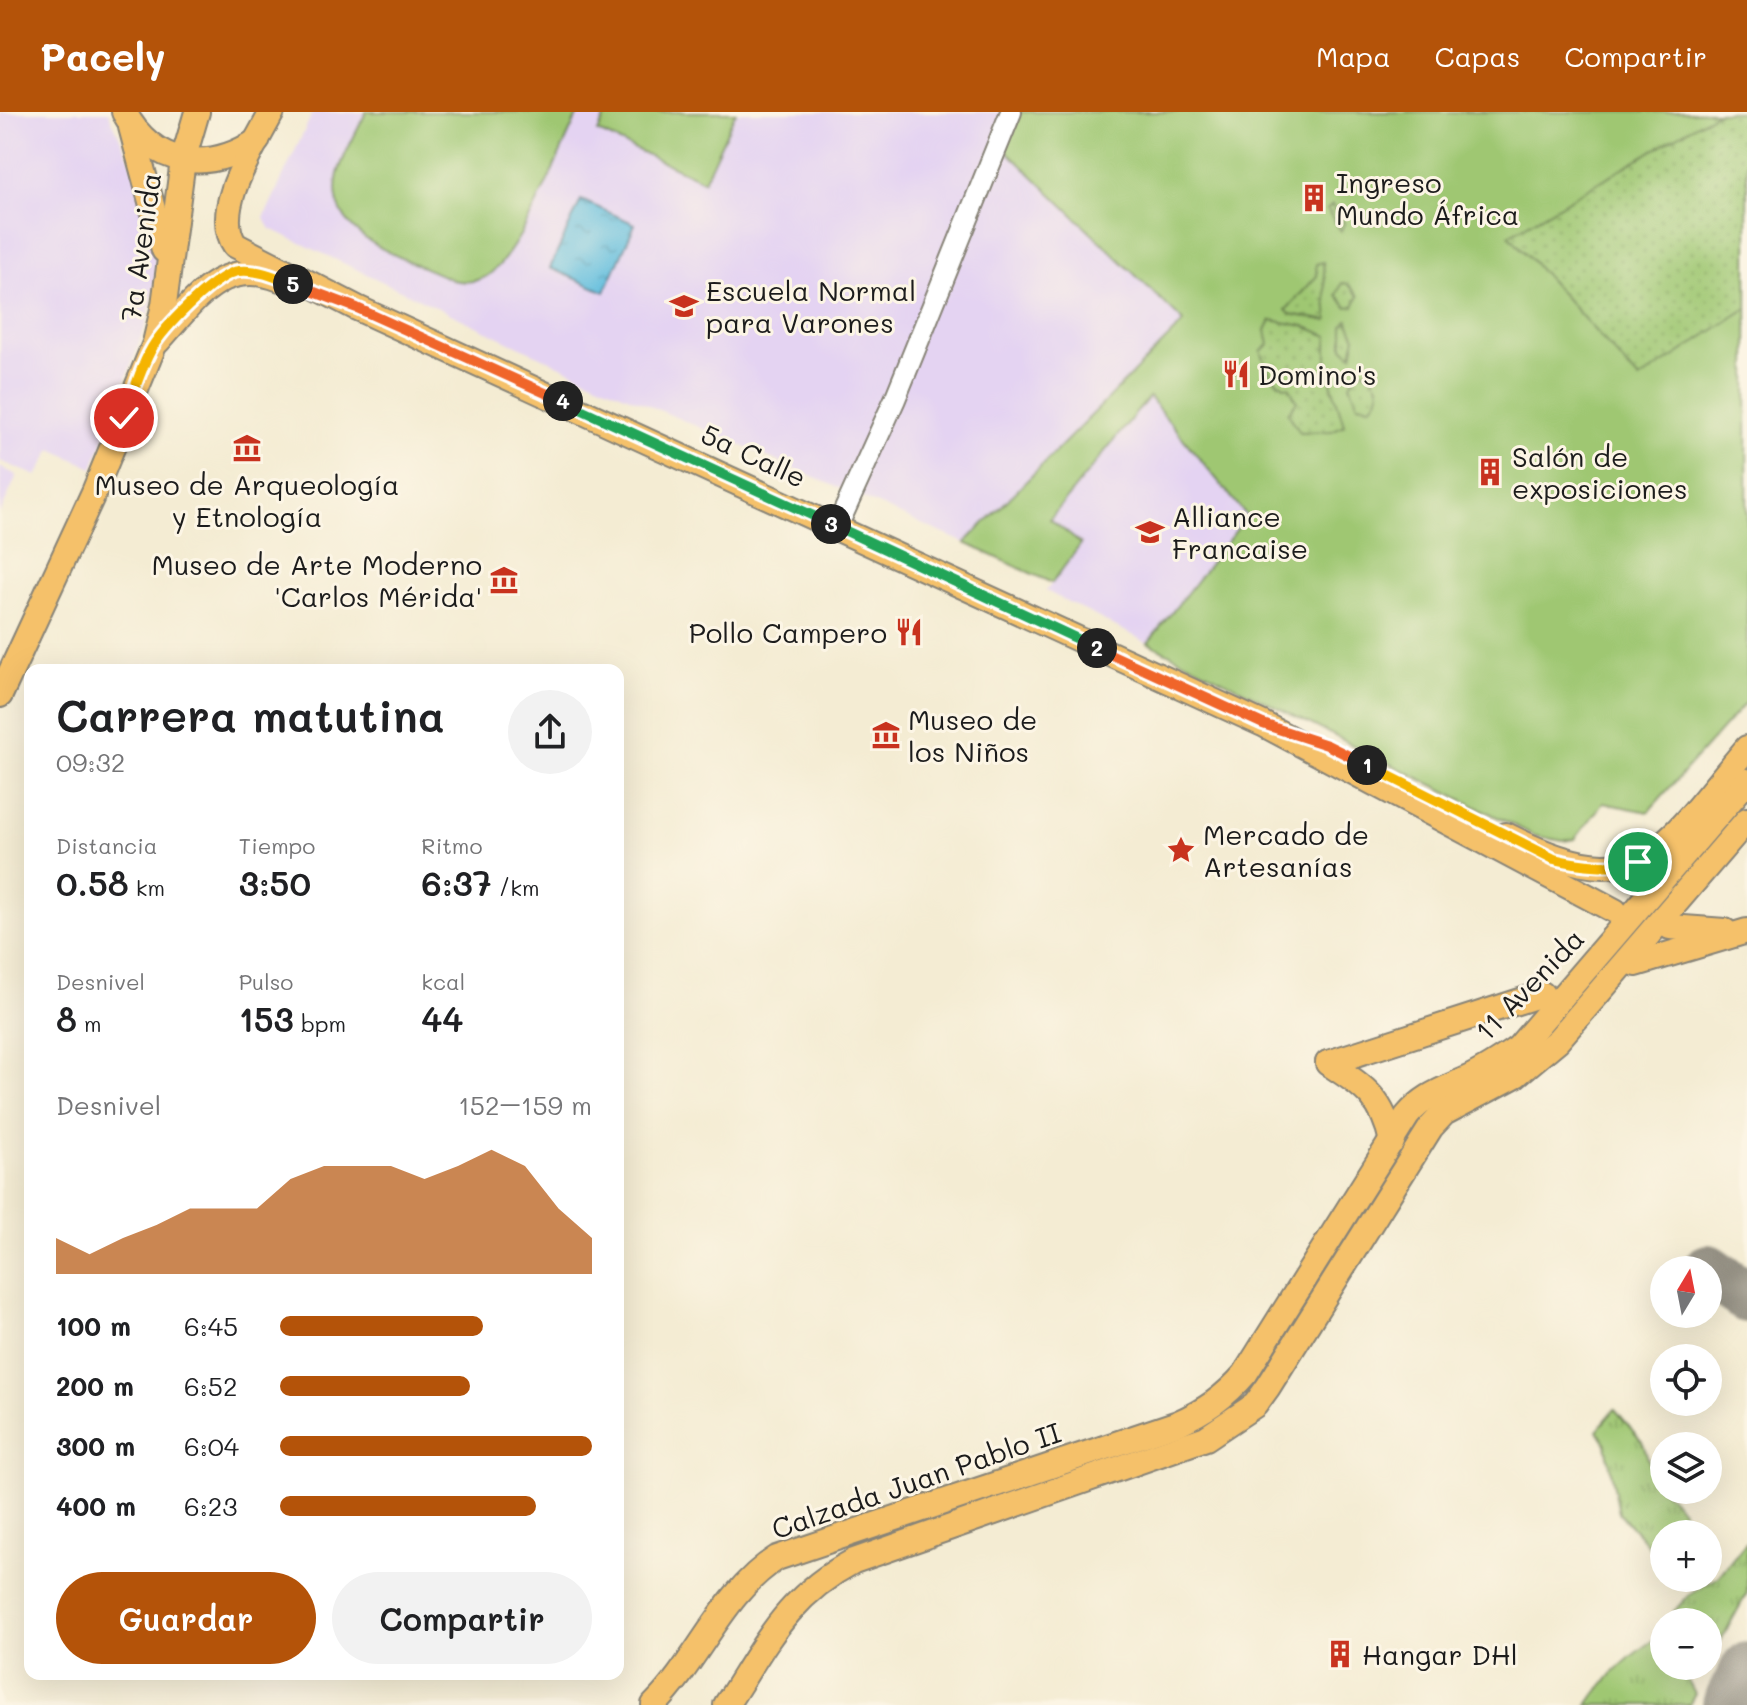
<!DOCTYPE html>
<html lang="es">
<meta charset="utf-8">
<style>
:root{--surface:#fff;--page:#f2f2f2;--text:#202124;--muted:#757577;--accent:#b45309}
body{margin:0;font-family:Mali,sans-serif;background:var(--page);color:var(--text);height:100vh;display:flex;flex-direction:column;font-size:30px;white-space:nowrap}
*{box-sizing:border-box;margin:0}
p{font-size:26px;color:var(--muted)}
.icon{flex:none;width:44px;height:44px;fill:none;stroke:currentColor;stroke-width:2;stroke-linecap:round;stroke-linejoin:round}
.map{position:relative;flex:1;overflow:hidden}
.drawer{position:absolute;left:24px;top:552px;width:600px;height:1016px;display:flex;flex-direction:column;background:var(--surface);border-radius:16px;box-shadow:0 8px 32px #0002}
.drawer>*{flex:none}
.needle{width:52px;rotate:10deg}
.controls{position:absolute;left:1650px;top:1144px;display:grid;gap:16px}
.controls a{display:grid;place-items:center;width:72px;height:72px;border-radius:50%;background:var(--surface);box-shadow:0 8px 32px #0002;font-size:40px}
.pin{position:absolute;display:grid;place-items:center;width:68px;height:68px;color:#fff;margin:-34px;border:4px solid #fff;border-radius:50%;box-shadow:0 2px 8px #0007}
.km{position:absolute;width:40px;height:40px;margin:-20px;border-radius:50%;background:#222;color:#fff;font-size:22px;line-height:40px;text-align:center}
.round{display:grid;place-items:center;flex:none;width:84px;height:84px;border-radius:42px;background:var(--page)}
.headline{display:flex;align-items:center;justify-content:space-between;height:136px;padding:0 32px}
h1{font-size:44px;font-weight:600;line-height:60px}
.figures{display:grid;grid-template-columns:repeat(3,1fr);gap:12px;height:136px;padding:8px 32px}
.figures div{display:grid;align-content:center}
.figures b{font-size:34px;font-weight:600}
.figures small{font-size:22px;font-weight:400}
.figures p{font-size:22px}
.chart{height:224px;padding:16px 32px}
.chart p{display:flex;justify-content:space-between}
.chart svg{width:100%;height:144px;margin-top:8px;fill:var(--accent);opacity:.7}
.primary-button{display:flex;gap:16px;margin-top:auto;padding:16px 32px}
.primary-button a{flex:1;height:92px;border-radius:48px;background:var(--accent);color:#fff;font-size:32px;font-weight:600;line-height:92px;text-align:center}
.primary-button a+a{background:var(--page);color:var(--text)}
ul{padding:0 32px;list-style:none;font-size:26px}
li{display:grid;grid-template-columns:128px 96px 1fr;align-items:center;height:60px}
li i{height:20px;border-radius:10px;background:var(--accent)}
header{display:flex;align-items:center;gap:48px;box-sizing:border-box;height:112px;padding:0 40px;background:var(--accent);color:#fff}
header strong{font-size:38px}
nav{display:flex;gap:44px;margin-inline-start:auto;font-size:28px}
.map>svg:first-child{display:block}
.built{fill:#e4d3f2}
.grass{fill:url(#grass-tufts);stroke:#5e7247;stroke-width:2}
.park{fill:#9fc772;stroke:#5e7247;stroke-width:2}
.garden{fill:url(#garden-dots);stroke:#5e7247;stroke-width:2}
.water{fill:url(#water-ripples);stroke:#3e6c7d;stroke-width:2}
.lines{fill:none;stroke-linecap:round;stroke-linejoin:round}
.taxiway{stroke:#888478;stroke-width:52}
.minor-casing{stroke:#888478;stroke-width:24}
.major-casing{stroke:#888478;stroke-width:28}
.minor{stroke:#fff;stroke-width:20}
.major{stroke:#f5c16b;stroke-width:24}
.split-1-casing{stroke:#fff;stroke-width:16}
.split-2-casing{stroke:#fff;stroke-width:16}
.split-3-casing{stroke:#fff;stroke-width:16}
.split-4-casing{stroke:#fff;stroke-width:16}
.split-5-casing{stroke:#fff;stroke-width:16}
.split-6-casing{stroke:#fff;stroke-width:16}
.split-1{stroke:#f5b400;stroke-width:10}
.split-2{stroke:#f0652b;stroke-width:10}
.split-3{stroke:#22a559;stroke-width:10}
.split-4{stroke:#22a559;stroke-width:10}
.split-5{stroke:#f0652b;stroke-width:10}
.split-6{stroke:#f5b400;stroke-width:10}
.labels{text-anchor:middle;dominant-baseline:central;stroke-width:6;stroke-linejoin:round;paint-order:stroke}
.poi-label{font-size:28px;fill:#1c1c1c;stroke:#fcf5e5;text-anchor:start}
.street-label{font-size:28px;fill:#1c1c1c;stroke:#fcf5e5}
</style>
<header>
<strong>Pacely</strong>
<nav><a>Mapa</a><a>Capas</a><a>Compartir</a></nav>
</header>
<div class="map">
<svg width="1747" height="1593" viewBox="0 0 1747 1593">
<defs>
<pattern id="grass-tufts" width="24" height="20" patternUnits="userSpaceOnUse" patternTransform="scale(2)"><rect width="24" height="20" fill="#9fc772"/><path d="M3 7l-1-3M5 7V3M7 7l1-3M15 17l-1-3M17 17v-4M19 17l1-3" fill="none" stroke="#88aa62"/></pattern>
<pattern id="garden-dots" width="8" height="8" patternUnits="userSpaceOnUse" patternTransform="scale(2)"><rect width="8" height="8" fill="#9fc772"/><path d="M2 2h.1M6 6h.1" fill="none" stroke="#88aa62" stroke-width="1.8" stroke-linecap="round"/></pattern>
<pattern id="water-ripples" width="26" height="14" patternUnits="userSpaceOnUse" patternTransform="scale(2)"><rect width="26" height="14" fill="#60bdde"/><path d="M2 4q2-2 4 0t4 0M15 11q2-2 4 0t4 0" fill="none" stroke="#53a2be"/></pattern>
</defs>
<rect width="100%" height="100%" fill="#fcf5e5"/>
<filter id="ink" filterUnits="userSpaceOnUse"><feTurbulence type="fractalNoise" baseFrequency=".0125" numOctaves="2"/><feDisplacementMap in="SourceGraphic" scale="16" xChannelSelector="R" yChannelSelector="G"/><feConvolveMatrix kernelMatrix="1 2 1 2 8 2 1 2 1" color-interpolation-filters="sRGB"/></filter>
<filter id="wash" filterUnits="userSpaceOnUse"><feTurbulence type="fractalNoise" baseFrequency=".006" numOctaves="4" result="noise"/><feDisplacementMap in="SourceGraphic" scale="32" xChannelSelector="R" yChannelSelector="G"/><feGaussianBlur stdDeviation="1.8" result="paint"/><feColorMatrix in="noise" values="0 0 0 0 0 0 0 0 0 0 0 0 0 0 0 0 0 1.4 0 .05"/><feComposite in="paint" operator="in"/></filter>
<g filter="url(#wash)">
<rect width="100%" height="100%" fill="#f4ecd3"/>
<g class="built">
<path d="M 0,0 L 108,0 L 135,58 L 155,146 L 156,167 L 147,210 L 93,356 L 52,337 L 37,364 L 0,349 Z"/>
<path d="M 313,0 L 1019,0 L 1006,38 L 1184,210 L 965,431 L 595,270 L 271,117 L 264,106 Z"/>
<path d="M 1148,285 L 1247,404 L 1148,531 L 1046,479 L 1081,433 L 1049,407 Z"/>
<path d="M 0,355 L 17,363 L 0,402 Z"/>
</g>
<g class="grass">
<path d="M 1615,1297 L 1643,1331 L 1656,1372 L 1681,1396 L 1695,1422 L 1664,1422 L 1664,1451 L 1619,1401 L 1606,1332 L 1597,1318 Z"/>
<path d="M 1747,1429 L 1747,1481 L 1708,1552 L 1708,1510 L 1681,1510 L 1674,1499 L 1688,1484 L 1718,1465 Z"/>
<path d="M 1664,1521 L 1664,1554 L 1680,1554 L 1695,1582 L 1689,1593 L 1588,1593 C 1607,1563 1633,1540 1664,1521 Z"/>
</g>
<g class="park">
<path d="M 366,0 L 579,0 C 561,37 517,152 483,166 C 472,171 463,170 452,168 C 408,146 322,127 338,62 C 344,41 357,20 366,0 Z"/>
<path d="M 607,0 L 736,0 L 704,69 L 598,20 Z"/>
<path d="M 1019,0 L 1747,0 L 1747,589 L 1648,700 L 1603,691 L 1575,727 L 1563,729 L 1535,724 L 1148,531 L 1247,404 L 1149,285 L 1050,407 L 1081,432 L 1052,471 L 965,431 L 1184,210 L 1006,38 Z"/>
</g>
<g class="garden">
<path d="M 1718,0 L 1747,0 L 1747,196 L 1639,268 L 1509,123 Z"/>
<path d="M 1332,93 L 1344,111 L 1341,119 L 1327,98 Z"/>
<path d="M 1323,150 L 1328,209 L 1290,202 L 1286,198 L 1317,164 L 1316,152 Z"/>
<path d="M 1342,171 L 1348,172 L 1359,184 L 1354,194 L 1347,195 L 1337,183 Z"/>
<path d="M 1271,208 L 1304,214 L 1328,224 C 1323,261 1335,278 1344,313 L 1332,319 L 1300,320 L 1288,301 L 1297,289 L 1289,275 C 1271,272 1267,254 1261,239 L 1269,233 L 1266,218 Z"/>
<path d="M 1348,208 L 1356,225 L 1352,243 L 1343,235 L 1343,214 Z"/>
<path d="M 1359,258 L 1368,259 C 1378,269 1385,283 1371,294 L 1358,292 L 1350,272 Z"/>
</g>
<path class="water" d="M 581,88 L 635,112 L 605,180 L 550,156 Z"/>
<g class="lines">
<g class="taxiway">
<path d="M 1708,1158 L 1747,1185"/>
<path d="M 1728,1593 L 1747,1556"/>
</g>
</g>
</g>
<g filter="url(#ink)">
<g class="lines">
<defs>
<path id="minor" d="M 837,415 L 895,287 L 1011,0"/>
<g id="major">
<path d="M 124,0 C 154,55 207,61 257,29"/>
<path d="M 272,0 C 254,35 211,98 235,133 L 357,196 L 1263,612 L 1615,799"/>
<path d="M 131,15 L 164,138"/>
<path d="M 158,229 C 194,190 221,144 280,167"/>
<path d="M 0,583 L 94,380 L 155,231 L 164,193 L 183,48 L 197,0"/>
<path d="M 1506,723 C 1643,793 1662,736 1747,636"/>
<path d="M 1670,815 L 1725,819"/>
<path d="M 1636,852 L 1747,819"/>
<path d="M 1328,951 L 1542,882"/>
<path d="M 1328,951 C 1364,975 1383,986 1392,1030"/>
<path d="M 654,1593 C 699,1548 723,1480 777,1446 L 1178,1311 C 1205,1299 1225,1285 1245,1262 L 1407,1004 C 1424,984 1440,979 1464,968 C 1483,960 1500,948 1518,936 L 1747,669"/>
<path d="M 726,1593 C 766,1532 786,1485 854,1449 L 1206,1326 L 1255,1293 L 1268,1275 L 1431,1015 L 1444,1001 L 1516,963 L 1558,928 L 1747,708"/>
</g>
</defs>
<use href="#minor" class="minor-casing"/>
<use href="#major" class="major-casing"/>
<use href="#minor" class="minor"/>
<use href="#major" class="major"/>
</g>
</g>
<g class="lines" filter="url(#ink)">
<defs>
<path id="split-1" d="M 1367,653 L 1554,747 C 1584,754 1608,756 1638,750"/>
<path id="split-2" d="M 1097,536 L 1263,612 L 1327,633 L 1367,653"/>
<path id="split-3" d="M 831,412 L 1097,536"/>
<path id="split-4" d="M 563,289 L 831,412"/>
<path id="split-5" d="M 293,172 L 357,196 L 563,289"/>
<path id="split-6" d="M 124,306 C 134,282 141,252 155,231 C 168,212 217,161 239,159 C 258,157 276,165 293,172"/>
</defs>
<use href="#split-1" class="split-1-casing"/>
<use href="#split-2" class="split-2-casing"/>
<use href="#split-3" class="split-3-casing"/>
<use href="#split-4" class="split-4-casing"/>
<use href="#split-5" class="split-5-casing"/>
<use href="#split-6" class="split-6-casing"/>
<use href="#split-1" class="split-1"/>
<use href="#split-2" class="split-2"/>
<use href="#split-3" class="split-3"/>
<use href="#split-4" class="split-4"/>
<use href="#split-5" class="split-5"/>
<use href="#split-6" class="split-6"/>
</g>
<defs>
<symbol id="building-bare" viewBox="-9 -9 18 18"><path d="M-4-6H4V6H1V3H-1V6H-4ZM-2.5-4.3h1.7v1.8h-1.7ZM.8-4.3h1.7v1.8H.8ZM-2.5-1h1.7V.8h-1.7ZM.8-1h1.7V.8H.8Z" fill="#c8321e" stroke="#fcf5e5" stroke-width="2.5" paint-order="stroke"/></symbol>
<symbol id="school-bare" viewBox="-9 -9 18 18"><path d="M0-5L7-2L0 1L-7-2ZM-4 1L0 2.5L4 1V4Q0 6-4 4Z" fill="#c8321e" stroke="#fcf5e5" stroke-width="2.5" paint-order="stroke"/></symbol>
<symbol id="restaurant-bare" viewBox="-9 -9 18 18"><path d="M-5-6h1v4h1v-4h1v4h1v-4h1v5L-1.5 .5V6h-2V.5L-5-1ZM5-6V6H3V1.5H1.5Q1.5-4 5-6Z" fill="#c8321e" stroke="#fcf5e5" stroke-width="2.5" paint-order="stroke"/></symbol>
<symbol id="museum-bare" viewBox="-9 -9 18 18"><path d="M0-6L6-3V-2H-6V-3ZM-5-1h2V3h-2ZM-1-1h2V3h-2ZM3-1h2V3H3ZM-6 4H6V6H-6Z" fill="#c8321e" stroke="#fcf5e5" stroke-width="2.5" paint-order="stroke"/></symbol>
<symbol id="sight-bare" viewBox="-9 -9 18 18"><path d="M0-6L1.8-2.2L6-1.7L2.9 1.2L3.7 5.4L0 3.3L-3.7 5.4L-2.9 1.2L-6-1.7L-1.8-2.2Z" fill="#c8321e" stroke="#fcf5e5" stroke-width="2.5" paint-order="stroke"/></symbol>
</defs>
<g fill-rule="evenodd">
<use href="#building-bare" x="1294" y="66" width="40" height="40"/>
<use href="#school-bare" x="664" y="174" width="40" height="40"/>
<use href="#restaurant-bare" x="1216" y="242" width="40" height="40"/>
<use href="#museum-bare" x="227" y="316" width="40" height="40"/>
<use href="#building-bare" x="1470" y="340" width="40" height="40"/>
<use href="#school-bare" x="1130" y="400" width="40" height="40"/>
<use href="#museum-bare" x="484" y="448" width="40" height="40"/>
<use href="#restaurant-bare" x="889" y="500" width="40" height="40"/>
<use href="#museum-bare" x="866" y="603" width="40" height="40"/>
<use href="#sight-bare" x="1161" y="718" width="40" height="40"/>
<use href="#building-bare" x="1320" y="1522" width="40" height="40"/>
</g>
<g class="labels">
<g class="poi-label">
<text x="1336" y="70">Ingreso<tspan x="1336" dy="32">Mundo África</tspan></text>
<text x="706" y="178">Escuela Normal<tspan x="706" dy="32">para Varones</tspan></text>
<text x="1258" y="262">Domino's</text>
<text x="1512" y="344">Salón de<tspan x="1512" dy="32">exposiciones</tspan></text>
<text x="247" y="372" text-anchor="middle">Museo de Arqueología<tspan x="247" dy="32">y Etnología</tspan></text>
<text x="1172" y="404">Alliance<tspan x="1172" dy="32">Francaise</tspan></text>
<text x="482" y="452" text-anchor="end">Museo de Arte Moderno<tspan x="482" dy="32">'Carlos Mérida'</tspan></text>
<text x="887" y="520" text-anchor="end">Pollo Campero</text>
<text x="908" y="607">Museo de<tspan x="908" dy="32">los Niños</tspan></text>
<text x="1203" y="722">Mercado de<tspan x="1203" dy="32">Artesanías</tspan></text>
<text x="1362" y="1542">Hangar DHl</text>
</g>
<g class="street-label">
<text transform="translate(140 135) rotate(-82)">7a Avenida</text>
<text transform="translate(754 343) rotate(25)">5a Calle</text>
<text transform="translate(1529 872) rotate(-46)">11 Avenida</text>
<text transform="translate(916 1368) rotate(-19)">Calzada Juan Pablo II</text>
</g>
</g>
</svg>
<div class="controls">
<a><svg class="needle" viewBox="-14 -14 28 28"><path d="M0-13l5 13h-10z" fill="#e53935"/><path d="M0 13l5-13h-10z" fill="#757577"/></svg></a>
<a><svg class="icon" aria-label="locate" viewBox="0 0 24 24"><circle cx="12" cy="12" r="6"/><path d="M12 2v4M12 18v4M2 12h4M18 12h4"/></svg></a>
<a><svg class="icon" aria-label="layers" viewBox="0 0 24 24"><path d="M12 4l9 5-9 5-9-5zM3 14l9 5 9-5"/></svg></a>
<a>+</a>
<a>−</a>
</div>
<div class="pin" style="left:1638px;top:750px;background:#1e9e55"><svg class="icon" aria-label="arrive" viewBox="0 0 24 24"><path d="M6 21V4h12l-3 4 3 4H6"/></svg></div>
<div class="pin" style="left:124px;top:306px;background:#d93025"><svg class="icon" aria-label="check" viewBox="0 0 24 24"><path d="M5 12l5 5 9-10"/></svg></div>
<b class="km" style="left:1367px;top:653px">1</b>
<b class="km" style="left:1097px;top:536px">2</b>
<b class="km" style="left:831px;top:412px">3</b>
<b class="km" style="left:563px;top:289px">4</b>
<b class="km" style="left:293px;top:172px">5</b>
<section class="drawer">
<div class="headline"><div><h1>Carrera matutina</h1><p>09:32</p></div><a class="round"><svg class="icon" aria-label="share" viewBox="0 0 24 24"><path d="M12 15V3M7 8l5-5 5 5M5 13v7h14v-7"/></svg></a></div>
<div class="figures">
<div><p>Distancia</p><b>0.58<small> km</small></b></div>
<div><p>Tiempo</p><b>3:50</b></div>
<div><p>Ritmo</p><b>6:37<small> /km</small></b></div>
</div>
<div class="figures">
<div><p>Desnivel</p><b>8<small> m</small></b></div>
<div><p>Pulso</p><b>153<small> bpm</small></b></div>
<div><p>kcal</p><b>44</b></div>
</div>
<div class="chart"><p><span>Desnivel</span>152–159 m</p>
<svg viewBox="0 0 160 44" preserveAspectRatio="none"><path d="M0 44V33L10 38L20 33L30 29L40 24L50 24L60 24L70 15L80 11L90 11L100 11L110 15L120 11L130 6L140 11L150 24L160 33V44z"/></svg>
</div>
<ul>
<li><b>100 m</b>6:45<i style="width:65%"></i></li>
<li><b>200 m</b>6:52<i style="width:61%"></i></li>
<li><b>300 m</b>6:04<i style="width:100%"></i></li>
<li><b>400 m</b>6:23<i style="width:82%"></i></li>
</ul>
<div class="primary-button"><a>Guardar</a><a>Compartir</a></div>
</section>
</div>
